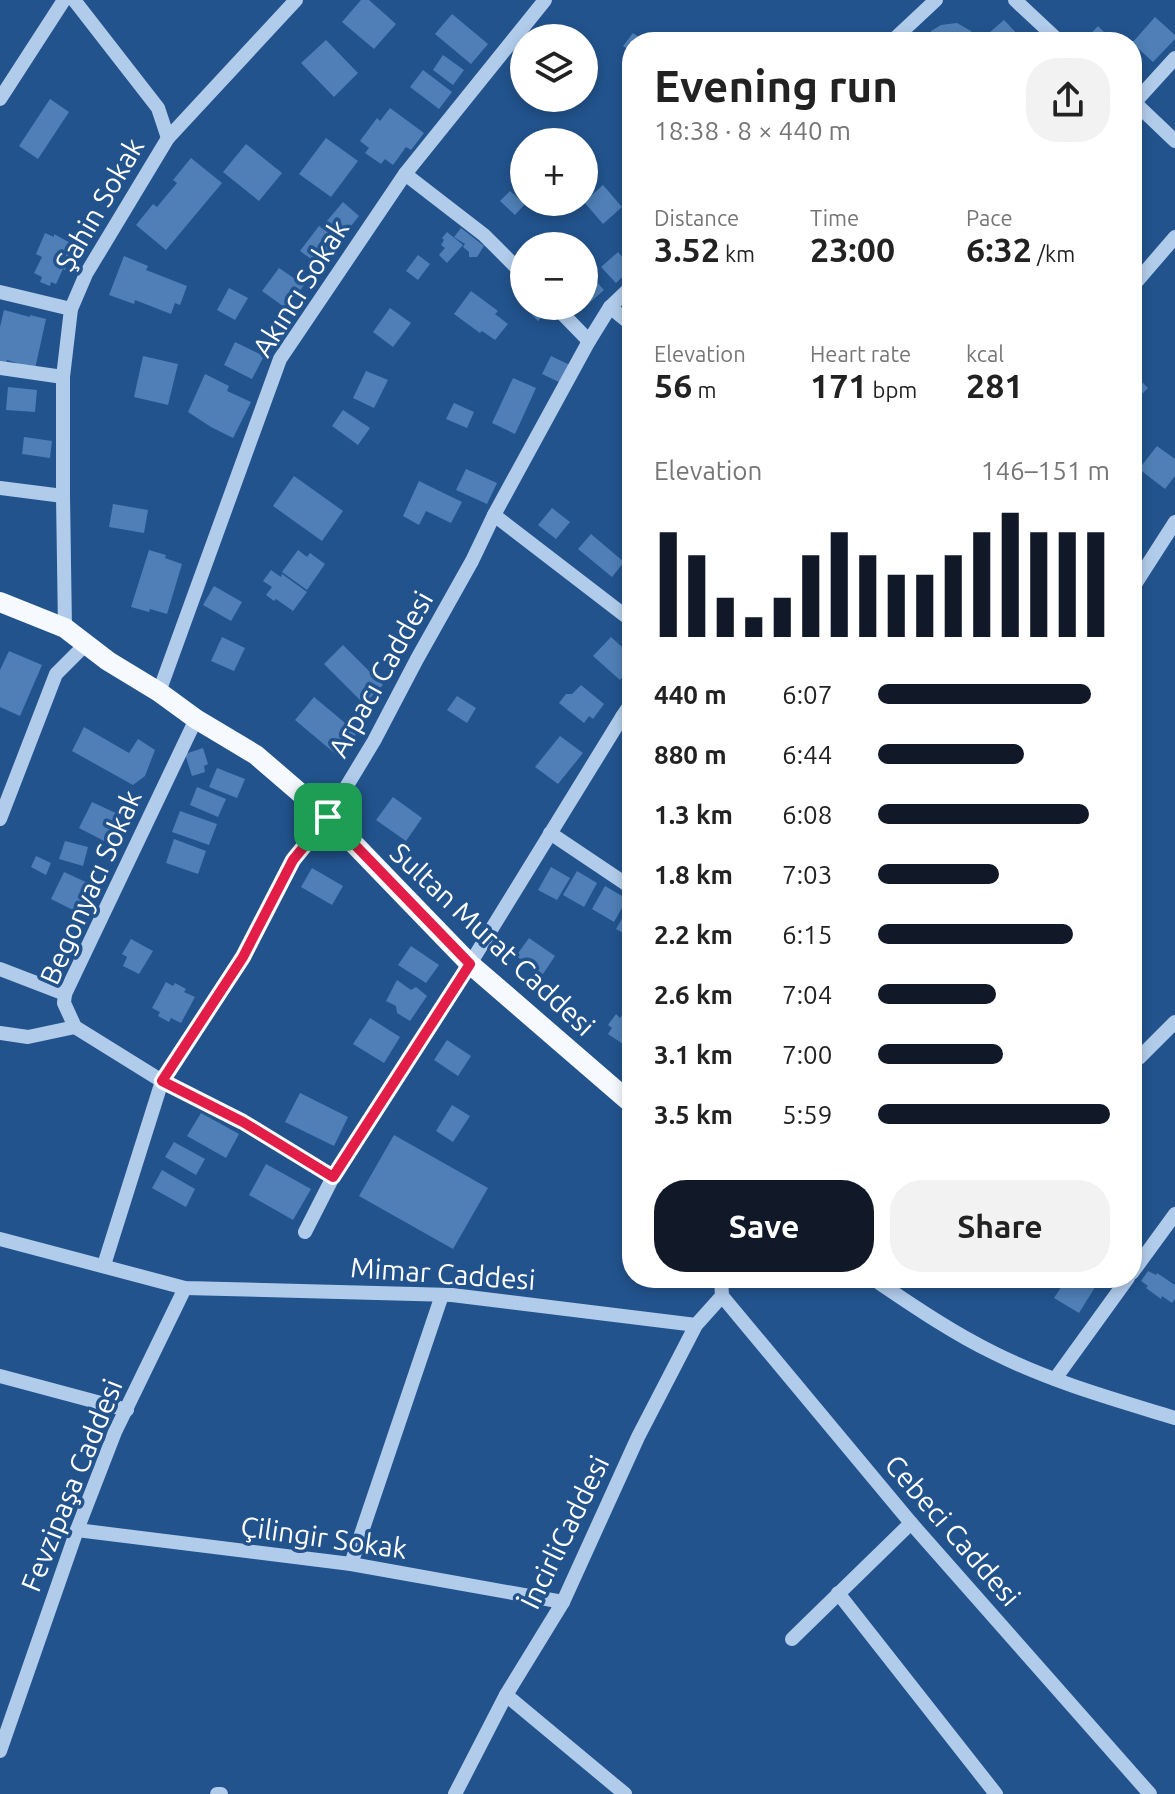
<!DOCTYPE html>
<meta charset="utf-8">
<style>
:root{--surface:#fff;--page:#f2f2f2;--text:#222;--muted:#767676;--accent:#111827}
body{margin:0;font-family:Ubuntu,sans-serif;background:var(--page);color:var(--text);height:100vh;display:flex;flex-direction:column;font-size:30px;white-space:nowrap}
*{box-sizing:border-box;margin:0}
p{font-size:26px;color:var(--muted)}
.icon{flex:none;width:44px;height:44px;fill:none;stroke:currentColor;stroke-width:2;stroke-linecap:round;stroke-linejoin:round}
.map{position:relative;flex:1;overflow:hidden}
.sheet{position:absolute;left:622px;top:32px;width:520px;height:1256px;display:flex;flex-direction:column;background:var(--surface);border-radius:32px;box-shadow:0 4px 12px #0003}
.sheet>*{flex:none}
.controls{position:absolute;left:510px;top:24px;display:grid;gap:16px}
.controls a{display:grid;place-items:center;width:88px;height:88px;border-radius:50%;background:var(--surface);box-shadow:0 4px 12px #0003;font-size:40px}
.pin{position:absolute;display:grid;place-items:center;width:68px;height:68px;color:#fff;margin:-34px;border-radius:16px;box-shadow:0 4px 12px #0006}
.round{display:grid;place-items:center;flex:none;width:84px;height:84px;border-radius:32px;background:var(--page)}
.headline{display:flex;align-items:center;justify-content:space-between;height:136px;padding:0 32px}
h1{font-size:44px;font-weight:600;line-height:60px}
.stats{display:grid;grid-template-columns:repeat(3,1fr);gap:12px;height:136px;padding:8px 32px}
.stats div{display:grid;align-content:center}
.stats b{font-size:34px;font-weight:600}
.stats small{font-size:22px;font-weight:400}
.stats p{font-size:22px}
.chart{height:224px;padding:16px 32px}
.chart p{display:flex;justify-content:space-between}
.chart svg{width:100%;height:144px;margin-top:8px;stroke:var(--accent);stroke-width:6}
.button{display:flex;gap:16px;margin-top:auto;padding:16px 32px}
.button a{flex:1;height:92px;border-radius:32px;background:var(--accent);color:#fff;font-size:32px;font-weight:600;line-height:92px;text-align:center}
.button a+a{background:var(--page);color:var(--text)}
ul{padding:0 32px;list-style:none;font-size:26px}
li{display:grid;grid-template-columns:128px 96px 1fr;align-items:center;height:60px}
li i{height:20px;border-radius:10px;background:var(--accent)}
.map>svg:first-child{display:block}
.building{fill:#4f7fb6}
.lines{fill:none;stroke-linecap:round;stroke-linejoin:round}
.minor{stroke:#b1cceb;stroke-width:14}
.major{stroke:#f6f9fe;stroke-width:20}
.route-casing{stroke:#fff;stroke-width:16}
.route{stroke:#e11d48;stroke-width:10}
.labels{text-anchor:middle;dominant-baseline:central;stroke-width:7;stroke-linejoin:round;paint-order:stroke}
.street-label{font-size:28px;fill:#fff;stroke:#22538d}
</style>
<div class="map">
<svg width="1175" height="1794" viewBox="0 0 1175 1794">
<rect width="100%" height="100%" fill="#22538d"/>
<g class="building">
<path d="M 361,0 L 369,0 L 396,24 L 374,49 L 342,22 Z"/>
<path d="M 452,14 L 488,44 L 471,64 L 435,34 Z"/>
<path d="M 1155,17 L 1175,35 L 1175,39 L 1153,62 L 1132,43 Z"/>
<path d="M 1004,20 L 1025,42 L 987,42 L 983,38 Z"/>
<path d="M 957,23 L 971,31 L 975,42 L 930,42 L 931,31 L 941,25 Z"/>
<path d="M 1098,26 L 1114,42 L 1083,42 Z"/>
<path d="M 633,33 L 643,40 L 645,36 L 653,42 L 632,42 L 632,52 L 623,46 Z"/>
<path d="M 326,40 L 358,73 L 334,97 L 301,63 Z"/>
<path d="M 443,55 L 464,70 L 453,85 L 433,70 Z"/>
<path d="M 423,70 L 452,92 L 439,109 L 410,87 Z"/>
<path d="M 50,99 L 69,112 L 38,159 L 19,146 Z"/>
<path d="M 390,108 L 424,133 L 411,150 L 406,147 L 393,165 L 385,159 L 381,164 L 365,153 L 369,148 L 360,141 L 377,118 L 380,121 Z"/>
<path d="M 326,138 L 358,161 L 331,197 L 299,174 Z"/>
<path d="M 246,144 L 282,173 L 259,201 L 223,172 Z"/>
<path d="M 191,158 L 222,183 L 166,250 L 136,225 L 153,204 L 157,207 L 177,183 L 173,180 Z"/>
<path d="M 603,185 L 622,207 L 603,224 L 584,202 Z"/>
<path d="M 510,191 L 525,204 L 515,215 L 500,201 Z"/>
<path d="M 343,202 L 359,216 L 343,236 L 326,222 Z"/>
<path d="M 319,226 L 337,239 L 318,264 L 300,251 Z"/>
<path d="M 461,228 L 484,246 L 477,257 L 469,257 L 469,252 L 463,247 L 465,244 L 454,237 Z"/>
<path d="M 447,232 L 463,245 L 447,263 L 439,255 L 445,248 L 441,245 L 444,240 L 442,238 Z"/>
<path d="M 45,233 L 54,237 L 54,234 L 76,246 L 65,270 L 63,269 L 56,284 L 51,282 L 50,286 L 40,282 L 42,277 L 34,273 L 42,257 L 36,254 Z"/>
<path d="M 618,252 L 632,268 L 616,283 L 601,267 Z"/>
<path d="M 418,255 L 430,264 L 418,280 L 406,271 Z"/>
<path d="M 124,256 L 148,266 L 146,270 L 187,286 L 180,305 L 175,303 L 171,314 L 135,300 L 134,304 L 109,295 Z"/>
<path d="M 279,268 L 304,285 L 287,309 L 262,291 Z"/>
<path d="M 584,268 L 604,290 L 585,307 L 584,306 Z"/>
<path d="M 229,288 L 248,298 L 235,320 L 217,310 Z"/>
<path d="M 471,291 L 498,311 L 495,314 L 508,324 L 495,340 L 482,331 L 480,333 L 454,314 Z"/>
<path d="M 524,297 L 524,306 L 552,306 L 538,321 L 519,302 Z"/>
<path d="M 390,308 L 411,323 L 393,347 L 373,332 Z"/>
<path d="M 4,310 L 30,317 L 30,315 L 46,319 L 35,369 L 7,360 L 6,363 L 0,361 L 0,327 Z"/>
<path d="M 235,342 L 264,356 L 252,379 L 224,365 Z"/>
<path d="M 143,356 L 178,364 L 168,405 L 134,397 Z"/>
<path d="M 551,356 L 570,365 L 561,383 L 542,374 Z"/>
<path d="M 366,371 L 388,380 L 374,408 L 353,398 Z"/>
<path d="M 1132,372 L 1148,388 L 1132,404 Z"/>
<path d="M 205,374 L 229,386 L 227,391 L 251,402 L 233,438 L 211,427 L 188,412 Z"/>
<path d="M 513,378 L 536,388 L 515,434 L 492,423 Z"/>
<path d="M 8,387 L 37,390 L 35,412 L 6,410 Z"/>
<path d="M 454,403 L 474,412 L 467,428 L 446,419 Z"/>
<path d="M 343,410 L 370,428 L 358,445 L 332,426 Z"/>
<path d="M 24,437 L 52,441 L 50,458 L 22,454 Z"/>
<path d="M 1157,446 L 1175,459 L 1175,476 L 1165,489 L 1139,469 Z"/>
<path d="M 466,469 L 497,483 L 487,504 L 456,490 Z"/>
<path d="M 294,476 L 343,511 L 322,541 L 273,506 Z"/>
<path d="M 419,481 L 462,502 L 451,523 L 426,511 L 419,525 L 403,516 Z"/>
<path d="M 113,504 L 148,510 L 144,533 L 109,527 Z"/>
<path d="M 552,508 L 570,522 L 556,539 L 538,525 Z"/>
<path d="M 591,534 L 624,562 L 612,577 L 578,549 Z"/>
<path d="M 149,550 L 166,555 L 165,558 L 182,564 L 167,614 L 150,609 L 149,612 L 131,607 Z"/>
<path d="M 298,550 L 307,557 L 310,553 L 325,564 L 307,590 L 282,572 Z"/>
<path d="M 271,570 L 281,577 L 282,574 L 307,592 L 293,611 L 276,599 L 274,601 L 266,595 L 272,587 L 263,581 Z"/>
<path d="M 214,586 L 242,602 L 231,621 L 203,605 Z"/>
<path d="M 222,637 L 245,648 L 234,671 L 211,661 Z"/>
<path d="M 611,637 L 632,656 L 632,666 L 620,680 L 593,656 Z"/>
<path d="M 343,645 L 383,685 L 364,704 L 324,664 Z"/>
<path d="M 9,651 L 42,665 L 20,716 L 0,707 L 0,670 Z"/>
<path d="M 581,685 L 604,704 L 593,719 L 589,716 L 584,723 L 559,703 L 566,694 L 572,694 Z"/>
<path d="M 457,696 L 476,708 L 467,723 L 447,710 Z"/>
<path d="M 314,697 L 357,733 L 338,756 L 295,720 Z"/>
<path d="M 84,727 L 129,753 L 138,739 L 155,750 L 145,776 L 133,785 L 72,751 Z"/>
<path d="M 560,736 L 583,753 L 558,784 L 535,767 Z"/>
<path d="M 203,748 L 208,764 L 204,766 L 205,772 L 192,776 L 185,754 Z"/>
<path d="M 217,768 L 245,779 L 237,798 L 209,787 Z"/>
<path d="M 197,787 L 226,799 L 218,817 L 190,805 Z"/>
<path d="M 393,797 L 422,818 L 406,841 L 376,820 Z"/>
<path d="M 92,802 L 118,814 L 104,841 L 79,828 Z"/>
<path d="M 180,811 L 217,824 L 209,845 L 172,832 Z"/>
<path d="M 174,839 L 206,851 L 198,874 L 166,863 Z"/>
<path d="M 65,841 L 88,847 L 83,866 L 59,859 Z"/>
<path d="M 36,856 L 51,863 L 46,875 L 31,867 Z"/>
<path d="M 551,867 L 570,878 L 557,900 L 538,890 Z"/>
<path d="M 312,868 L 343,886 L 332,905 L 301,887 Z"/>
<path d="M 577,871 L 597,883 L 584,907 L 563,895 Z"/>
<path d="M 64,872 L 90,884 L 77,912 L 51,899 Z"/>
<path d="M 605,886 L 627,899 L 614,922 L 592,909 Z"/>
<path d="M 632,901 L 632,938 L 616,929 Z"/>
<path d="M 529,938 L 555,956 L 543,974 L 516,956 Z"/>
<path d="M 131,939 L 153,951 L 139,974 L 123,966 L 127,957 L 122,954 Z"/>
<path d="M 411,946 L 439,965 L 426,983 L 398,965 Z"/>
<path d="M 397,980 L 411,990 L 416,987 L 427,996 L 410,1021 L 397,1013 L 396,1006 L 386,1001 Z"/>
<path d="M 166,982 L 173,986 L 175,983 L 186,989 L 184,992 L 195,997 L 181,1023 L 171,1018 L 169,1022 L 158,1016 L 160,1012 L 152,1008 Z"/>
<path d="M 625,1011 L 632,1016 L 632,1050 L 608,1034 L 612,1028 L 608,1025 L 616,1014 L 620,1018 Z"/>
<path d="M 370,1018 L 400,1037 L 384,1063 L 353,1044 Z"/>
<path d="M 447,1040 L 471,1056 L 458,1076 L 434,1060 Z"/>
<path d="M 300,1093 L 348,1117 L 334,1146 L 285,1122 Z"/>
<path d="M 452,1105 L 470,1116 L 453,1142 L 436,1131 Z"/>
<path d="M 201,1113 L 239,1134 L 226,1158 L 187,1136 Z"/>
<path d="M 394,1135 L 488,1188 L 453,1249 L 359,1196 Z"/>
<path d="M 174,1142 L 205,1159 L 196,1175 L 165,1157 Z"/>
<path d="M 266,1164 L 311,1189 L 293,1220 L 249,1195 Z"/>
<path d="M 162,1170 L 195,1189 L 186,1207 L 152,1188 Z"/>
<path d="M 1148,1271 L 1156,1275 L 1157,1273 L 1175,1285 L 1175,1299 L 1172,1303 L 1162,1296 L 1161,1299 L 1146,1288 L 1148,1286 L 1141,1281 Z"/>
<path d="M 1067,1278 L 1088,1278 L 1097,1284 L 1079,1313 L 1054,1298 Z"/>
</g>
<g class="lines">
<g class="minor">
<path d="M 74,0 L 158,108 L 168,138"/>
<path d="M 1015,0 L 1060,42"/>
<path d="M 891,42 L 936,0"/>
<path d="M 0,99 L 64,0"/>
<path d="M 1132,100 L 1175,141"/>
<path d="M 1135,102 L 1175,58"/>
<path d="M 405,174 L 484,235 L 524,275"/>
<path d="M 1132,287 L 1175,237"/>
<path d="M 0,292 L 71,309"/>
<path d="M 555,306 L 589,341"/>
<path d="M 610,307 L 632,325"/>
<path d="M 0,368 L 63,377"/>
<path d="M 0,488 L 63,496"/>
<path d="M 494,515 L 632,621"/>
<path d="M 1132,589 L 1175,522"/>
<path d="M 65,628 L 63,496 L 63,377 L 71,309 L 86,274 L 168,138 L 296,0"/>
<path d="M 159,692 L 280,359 L 405,174 L 545,0"/>
<path d="M 622,717 L 632,702"/>
<path d="M 196,719 L 65,994 L 64,1003 L 75,1027 L 162,1081 L 243,1122 L 333,1177"/>
<path d="M 0,819 L 56,674 L 86,644"/>
<path d="M 550,833 L 632,888"/>
<path d="M 0,969 L 65,994"/>
<path d="M 0,1033 L 28,1037 L 75,1027"/>
<path d="M 1132,1059 L 1139,1058 L 1175,1022"/>
<path d="M 305,1232 L 333,1177 L 470,964 L 622,717 L 632,724"/>
<path d="M 0,1239 L 185,1288 L 452,1295 L 696,1325"/>
<path d="M 104,1265 L 162,1081 L 243,957 L 293,860 L 328,817 L 374,741 L 417,659 L 472,561 L 494,515 L 589,341 L 610,307 L 632,286"/>
<path d="M 1132,1273 L 1175,1214"/>
<path d="M 721,1278 L 722,1296"/>
<path d="M 872,1278 C 912,1305 951,1332 994,1353 C 1052,1382 1113,1399 1175,1418"/>
<path d="M 722,1296 L 911,1523 L 1150,1794"/>
<path d="M 0,1376 L 127,1410"/>
<path d="M 1055,1379 L 1128,1278"/>
<path d="M 77,1530 L 351,1564 L 563,1602"/>
<path d="M 351,1564 L 442,1295"/>
<path d="M 838,1593 L 996,1794"/>
<path d="M 792,1639 L 911,1523"/>
<path d="M 506,1695 L 625,1794"/>
<path d="M 0,1751 L 77,1530 L 115,1432 L 185,1288"/>
<path d="M 217,1794 L 221,1794"/>
<path d="M 455,1794 L 506,1695 L 563,1602 L 638,1437 L 696,1325 L 722,1296"/>
</g>
<path class="major" d="M 0,602 L 65,628 L 108,661 L 159,692 L 196,719 L 256,755 L 328,817 L 470,964 L 632,1104"/>
</g>
<g class="lines">
<defs>
<path id="route" d="M 328,817 L 470,964 L 333,1177 L 243,1122 L 162,1081 L 243,957 L 293,860 Z"/>
</defs>
<use href="#route" class="route-casing"/>
<use href="#route" class="route"/>
</g>
<g class="labels">
<g class="street-label">
<text transform="translate(99 204) rotate(-60)">Şahin Sokak</text>
<text transform="translate(300 288) rotate(-58)">Akıncı Sokak</text>
<text transform="translate(380 674) rotate(-61)">Arpacı Caddesi</text>
<text transform="translate(90 887) rotate(-66)">Begonyacı Sokak</text>
<text transform="translate(493 939) rotate(43)">Sultan Murat Caddesi</text>
<text transform="translate(443 1273) rotate(4)">Mimar Caddesi</text>
<text transform="translate(71 1485) rotate(-68)">Fevzipaşa Caddesi</text>
<text transform="translate(953 1530) rotate(49)">Cebeci Caddesi</text>
<text transform="translate(564 1532) rotate(-64)">İncirliCaddesi</text>
<text transform="translate(324 1537) rotate(8)">Çilingir Sokak</text>
</g>
</g>
</svg>
<div class="controls">
<a><svg class="icon" aria-label="layers" viewBox="0 0 24 24"><path d="M12 4l9 5-9 5-9-5zM3 14l9 5 9-5"/></svg></a>
<a>+</a>
<a>−</a>
</div>
<div class="pin" style="left:328px;top:817px;background:#1e9e55"><svg class="icon" aria-label="arrive" viewBox="0 0 24 24"><path d="M6 21V4h12l-3 4 3 4H6"/></svg></div>
<section class="sheet">
<div class="headline"><div><h1>Evening run</h1><p>18:38 · 8 × 440 m</p></div><a class="round"><svg class="icon" aria-label="share" viewBox="0 0 24 24"><path d="M12 15V3M7 8l5-5 5 5M5 13v7h14v-7"/></svg></a></div>
<div class="stats">
<div><p>Distance</p><b>3.52<small> km</small></b></div>
<div><p>Time</p><b>23:00</b></div>
<div><p>Pace</p><b>6:32<small> /km</small></b></div>
</div>
<div class="stats">
<div><p>Elevation</p><b>56<small> m</small></b></div>
<div><p>Heart rate</p><b>171<small> bpm</small></b></div>
<div><p>kcal</p><b>281</b></div>
</div>
<div class="chart"><p><span>Elevation</span>146–151 m</p>
<svg viewBox="0 0 160 44" preserveAspectRatio="none"><path d="M5 44V12M15 44V19M25 44V32M35 44V38M45 44V32M55 44V19M65 44V12M75 44V19M85 44V25M95 44V25M105 44V19M115 44V12M125 44V6M135 44V12M145 44V12M155 44V12"/></svg>
</div>
<ul>
<li><b>440 m</b>6:07<i style="width:92%"></i></li>
<li><b>880 m</b>6:44<i style="width:63%"></i></li>
<li><b>1.3 km</b>6:08<i style="width:91%"></i></li>
<li><b>1.8 km</b>7:03<i style="width:52%"></i></li>
<li><b>2.2 km</b>6:15<i style="width:84%"></i></li>
<li><b>2.6 km</b>7:04<i style="width:51%"></i></li>
<li><b>3.1 km</b>7:00<i style="width:54%"></i></li>
<li><b>3.5 km</b>5:59<i style="width:100%"></i></li>
</ul>
<div class="button"><a>Save</a><a>Share</a></div>
</section>
</div>
